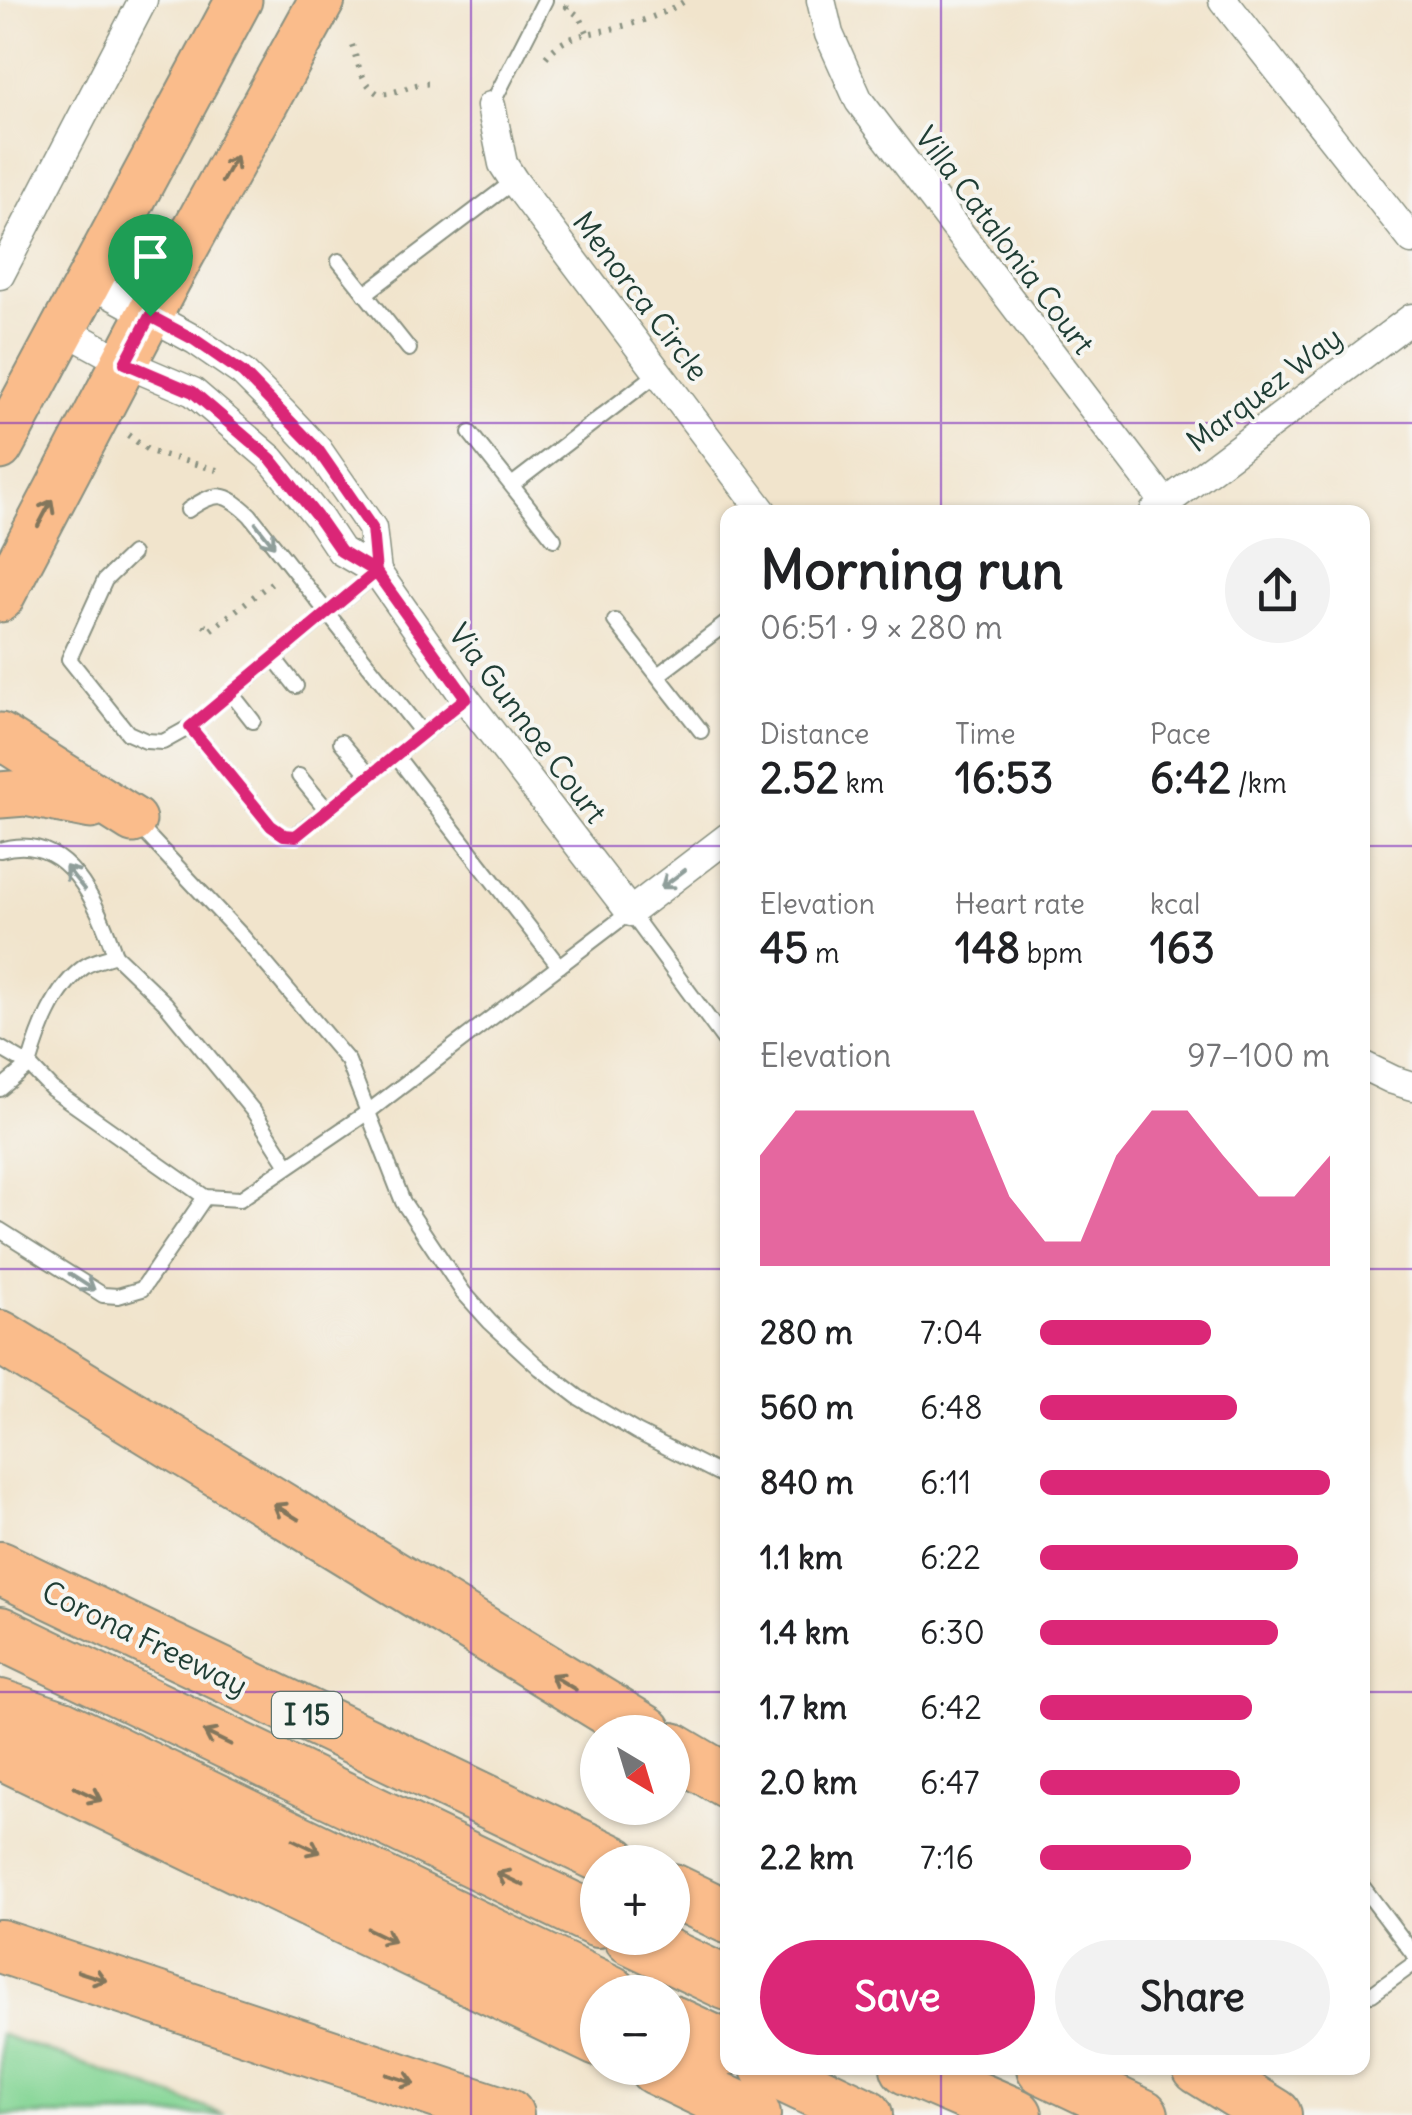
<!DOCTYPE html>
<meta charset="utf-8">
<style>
:root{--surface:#fff;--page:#f2f2f2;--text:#202124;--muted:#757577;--accent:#db2777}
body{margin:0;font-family:Delius,sans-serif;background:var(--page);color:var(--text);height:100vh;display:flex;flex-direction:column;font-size:38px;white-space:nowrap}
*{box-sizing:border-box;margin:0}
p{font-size:32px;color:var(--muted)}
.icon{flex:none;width:55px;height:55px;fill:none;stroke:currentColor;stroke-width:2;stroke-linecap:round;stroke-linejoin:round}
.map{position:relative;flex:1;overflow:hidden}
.drawer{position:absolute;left:720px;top:505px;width:650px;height:1570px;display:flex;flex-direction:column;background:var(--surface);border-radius:20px;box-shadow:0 2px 8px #0004}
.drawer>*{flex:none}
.needle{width:65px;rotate:142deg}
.buttons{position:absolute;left:580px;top:1715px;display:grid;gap:20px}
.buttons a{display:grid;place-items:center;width:110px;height:110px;border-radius:50%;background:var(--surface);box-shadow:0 2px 8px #0004;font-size:50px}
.pin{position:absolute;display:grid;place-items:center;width:85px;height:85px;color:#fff;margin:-102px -42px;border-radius:50% 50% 50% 0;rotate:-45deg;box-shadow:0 0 10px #0007}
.pin .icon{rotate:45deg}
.round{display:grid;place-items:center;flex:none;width:105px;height:105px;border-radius:52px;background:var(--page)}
.summary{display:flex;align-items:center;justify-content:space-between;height:170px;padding:0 40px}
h1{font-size:55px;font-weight:800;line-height:75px}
.figures{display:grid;grid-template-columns:repeat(3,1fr);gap:15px;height:170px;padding:10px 40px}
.figures div{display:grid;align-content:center}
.figures b{font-size:42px;font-weight:800}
.figures small{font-size:28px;font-weight:400}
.figures p{font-size:28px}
.chart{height:280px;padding:20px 40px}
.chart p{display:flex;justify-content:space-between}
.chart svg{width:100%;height:180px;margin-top:10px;fill:var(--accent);opacity:.7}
.action{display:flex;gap:20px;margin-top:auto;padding:20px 40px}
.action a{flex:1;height:115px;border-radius:60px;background:var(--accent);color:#fff;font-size:40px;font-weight:800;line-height:115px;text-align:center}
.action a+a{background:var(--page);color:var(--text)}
ul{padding:0 40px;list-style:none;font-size:32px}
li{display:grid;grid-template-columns:160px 120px 1fr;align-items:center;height:75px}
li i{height:25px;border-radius:12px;background:var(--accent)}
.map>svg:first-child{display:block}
.green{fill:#86d696;stroke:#528a65;stroke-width:2.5}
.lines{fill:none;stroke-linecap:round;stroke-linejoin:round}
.lane-casing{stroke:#889080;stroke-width:18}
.street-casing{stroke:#889080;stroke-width:31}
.primary-casing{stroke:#889080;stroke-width:49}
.highway-casing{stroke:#889080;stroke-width:56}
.path{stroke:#889080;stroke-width:6;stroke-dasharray:2.5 8;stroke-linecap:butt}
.lane{stroke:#fff;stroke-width:14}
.street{stroke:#fff;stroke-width:28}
.primary{stroke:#fabc8b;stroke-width:45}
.highway{stroke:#fabc8b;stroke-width:52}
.oneway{stroke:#82765b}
.oneway2{stroke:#8f9e9a}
.route-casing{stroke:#fff;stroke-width:20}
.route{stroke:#db2777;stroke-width:12}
.grid{fill:none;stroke:#7b2cbf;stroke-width:2.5;stroke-opacity:0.55}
.labels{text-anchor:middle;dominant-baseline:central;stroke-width:8;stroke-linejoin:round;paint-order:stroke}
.shield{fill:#f6f6f2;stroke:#60746d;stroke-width:2.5}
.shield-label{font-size:28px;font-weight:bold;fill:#1f3d34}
.street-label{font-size:30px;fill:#1f3d34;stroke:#f6f6f2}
</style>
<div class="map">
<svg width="1412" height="2115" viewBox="0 0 1412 2115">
<rect width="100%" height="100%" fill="#f6f6f2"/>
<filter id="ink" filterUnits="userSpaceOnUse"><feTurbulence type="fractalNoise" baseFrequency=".01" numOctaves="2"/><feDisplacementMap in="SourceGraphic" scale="20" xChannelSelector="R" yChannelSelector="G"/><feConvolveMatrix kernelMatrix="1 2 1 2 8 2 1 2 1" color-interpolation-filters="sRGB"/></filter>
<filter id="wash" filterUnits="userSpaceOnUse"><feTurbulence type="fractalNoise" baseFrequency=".0048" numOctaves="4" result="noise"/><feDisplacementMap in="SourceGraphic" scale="40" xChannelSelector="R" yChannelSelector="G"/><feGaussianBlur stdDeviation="2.25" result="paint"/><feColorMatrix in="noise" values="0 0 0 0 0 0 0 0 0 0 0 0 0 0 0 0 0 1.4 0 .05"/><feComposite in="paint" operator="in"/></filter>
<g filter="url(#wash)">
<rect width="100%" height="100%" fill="#f1e4cc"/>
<path class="green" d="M 0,2034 L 225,2115 L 0,2115 Z"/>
</g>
<g filter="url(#ink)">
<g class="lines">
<defs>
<g id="lane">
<path d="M 491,106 L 545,0"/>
<path d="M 339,261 L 409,349"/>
<path d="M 365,294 L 514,181"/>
<path d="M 470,433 L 554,539"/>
<path d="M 512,485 L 658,373"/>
<path d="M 188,510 C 217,490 225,492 250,515 L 423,734"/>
<path d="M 132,554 L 105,580 L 69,659 L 128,733 L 146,741 L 163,742 L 190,727 L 377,572"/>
<path d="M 615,621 L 701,731"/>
<path d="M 274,658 L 296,686"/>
<path d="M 658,675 L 728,622"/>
<path d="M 231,693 L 253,721"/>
<path d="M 190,727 L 271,826 L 284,835 L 296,835 L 466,699"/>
<path d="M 341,742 L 370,776"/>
<path d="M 396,756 L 559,966"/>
<path d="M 299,776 L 327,810"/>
<path d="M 137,824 L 243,937 L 348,1061 L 403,1202 L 463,1292 L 490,1322 L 540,1368 L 578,1397 L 637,1432 L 728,1478"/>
<path d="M 0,850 C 68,830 97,903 115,955"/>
<path d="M 0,1048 L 29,1065 L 0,1089"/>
<path d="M 288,1165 L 254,1112 L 165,1003 L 115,955 C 105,959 92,961 84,967 C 54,989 39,1031 29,1065 L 52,1089 L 205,1197 L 240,1199 L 368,1112 L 630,912 L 728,1045"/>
<path d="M 0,1230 L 103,1295 L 118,1296 L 142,1289 L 205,1197"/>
<path d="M 1362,1886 L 1412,1952"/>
<path d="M 1362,1996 L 1372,1994 L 1412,1965"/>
</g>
<g id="street">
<path d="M 821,0 L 829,34 L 859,101 L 1166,504"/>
<path d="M 1223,0 L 1412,240"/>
<path d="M 491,106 L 503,164 L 514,181 L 763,512"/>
<path d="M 0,275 L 143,0"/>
<path d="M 88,282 L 195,340 L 243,373 L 282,412 L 318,450 L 372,528 L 377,572"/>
<path d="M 63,329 L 125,363 L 193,392 L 271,459 L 319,518 L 341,551 L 377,572 L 466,699 L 630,912 L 728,837"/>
<path d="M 1154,512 L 1412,318"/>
<path d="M 1362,1065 L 1393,1080 L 1412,1086"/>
</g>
<g id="primary">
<path d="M 0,447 L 239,0"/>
<path d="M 0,599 L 168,279 L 322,0"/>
<path d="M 0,736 L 133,820"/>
<path d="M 0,795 L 25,793 L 91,806"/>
</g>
<g id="highway">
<path d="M 0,1337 L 646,1732"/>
<path d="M 0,1568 L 614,1862"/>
<path d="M 0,1633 L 598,1921"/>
<path d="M 0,1706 L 62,1727 L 611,1992"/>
<path d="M 672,1749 L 728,1782"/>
<path d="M 0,1752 L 598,2040"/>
<path d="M 672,1890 L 728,1917"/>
<path d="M 631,1938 L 728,1984"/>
<path d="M 0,1946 L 507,2115"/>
<path d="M 672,2022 L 728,2048"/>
<path d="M 655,2068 L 754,2115"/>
<path d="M 767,2068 L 866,2115"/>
<path d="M 907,2068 L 1016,2115"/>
<path d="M 1043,2068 L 1142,2115"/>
<path d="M 1199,2068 L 1275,2115"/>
</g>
</defs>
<use href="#lane" class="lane-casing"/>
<use href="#street" class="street-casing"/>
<use href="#primary" class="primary-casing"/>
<use href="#highway" class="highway-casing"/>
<g class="path">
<path d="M 568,6 L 567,7 L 580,17 L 587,32"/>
<path d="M 352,45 C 358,63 361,82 377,93 C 398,96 411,81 434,84"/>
<path d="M 546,57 C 567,32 591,35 619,27 C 641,22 667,13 686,0"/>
<path d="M 128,435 L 149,451 L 217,470"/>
<path d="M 204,625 L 209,631 L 275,580"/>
</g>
<use href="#lane" class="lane"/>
<use href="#street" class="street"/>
<use href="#primary" class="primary"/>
<use href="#highway" class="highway"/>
</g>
<defs><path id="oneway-shaft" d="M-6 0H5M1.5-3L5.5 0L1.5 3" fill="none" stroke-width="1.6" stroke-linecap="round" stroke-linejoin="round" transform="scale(2.5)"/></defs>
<g class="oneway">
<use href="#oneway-shaft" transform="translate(229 169) rotate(-61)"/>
<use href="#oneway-shaft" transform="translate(45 513) rotate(-62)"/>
<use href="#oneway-shaft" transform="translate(286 1512) rotate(-149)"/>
<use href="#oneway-shaft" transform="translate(563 1682) rotate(-149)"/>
<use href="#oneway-shaft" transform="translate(217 1738) rotate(-154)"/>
<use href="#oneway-shaft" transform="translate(88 1794) rotate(26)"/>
<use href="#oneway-shaft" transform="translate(307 1846) rotate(26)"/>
<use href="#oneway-shaft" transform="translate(510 1879) rotate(-154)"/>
<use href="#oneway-shaft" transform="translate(381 1935) rotate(26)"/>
<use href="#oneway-shaft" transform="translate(92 1976) rotate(18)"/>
<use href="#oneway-shaft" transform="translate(401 2079) rotate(18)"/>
</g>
<g class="oneway2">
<use href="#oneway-shaft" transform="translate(265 535) rotate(52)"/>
<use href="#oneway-shaft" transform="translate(75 878) rotate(-129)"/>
<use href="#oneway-shaft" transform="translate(673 879) rotate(143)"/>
<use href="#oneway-shaft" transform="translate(82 1282) rotate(33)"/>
</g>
</g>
<g class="lines" filter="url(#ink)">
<defs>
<path id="route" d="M 150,316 L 195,340 L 243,373 L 318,450 L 372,528 L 376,572 L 190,727 L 271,826 L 284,835 L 296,836 L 466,698 L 376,572 L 341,551 L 318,518 L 271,459 L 193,392 L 125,363 L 150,316"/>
</defs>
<use href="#route" class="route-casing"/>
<use href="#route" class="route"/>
</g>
<path class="grid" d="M 471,0 L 471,2115M 941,0 L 941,512M 0,423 L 1412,423M 0,846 L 728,846M 1362,846 L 1412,846M 0,1269 L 728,1269M 1362,1269 L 1412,1269M 0,1692 L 728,1692M 1362,1692 L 1412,1692M 941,2068 L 941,2115"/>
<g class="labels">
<rect class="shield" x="272" y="1692" width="70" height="46" rx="8"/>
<g class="shield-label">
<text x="307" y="1715">I 15</text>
</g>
<g class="street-label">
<text transform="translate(1005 240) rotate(53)">Villa Catalonia Court</text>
<text transform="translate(641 296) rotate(53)">Menorca Circle</text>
<text transform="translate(1264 389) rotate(-37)">Marquez Way</text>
<text transform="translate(528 723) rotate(53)">Via Gunnoe Court</text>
<text transform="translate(145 1638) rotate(26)">Corona Freeway</text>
</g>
</g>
</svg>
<div class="buttons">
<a><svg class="needle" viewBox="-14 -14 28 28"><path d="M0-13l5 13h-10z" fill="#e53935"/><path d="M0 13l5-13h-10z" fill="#757577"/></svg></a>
<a>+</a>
<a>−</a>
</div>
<div class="pin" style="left:150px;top:316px;background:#1e9e55"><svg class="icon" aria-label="arrive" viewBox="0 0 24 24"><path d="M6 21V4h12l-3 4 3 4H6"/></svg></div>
<section class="drawer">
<div class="summary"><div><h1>Morning run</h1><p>06:51 · 9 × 280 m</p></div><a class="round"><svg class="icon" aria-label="share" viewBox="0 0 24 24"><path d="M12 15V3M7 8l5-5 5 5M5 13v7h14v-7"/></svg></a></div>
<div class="figures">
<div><p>Distance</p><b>2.52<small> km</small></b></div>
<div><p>Time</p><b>16:53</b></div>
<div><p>Pace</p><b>6:42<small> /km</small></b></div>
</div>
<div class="figures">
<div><p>Elevation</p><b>45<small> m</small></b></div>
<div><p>Heart rate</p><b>148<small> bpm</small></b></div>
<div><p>kcal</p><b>163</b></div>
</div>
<div class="chart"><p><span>Elevation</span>97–100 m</p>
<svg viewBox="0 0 160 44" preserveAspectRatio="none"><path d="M0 44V17L10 6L20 6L30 6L40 6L50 6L60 6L70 27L80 38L90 38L100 17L110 6L120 6L130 17L140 27L150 27L160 17V44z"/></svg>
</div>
<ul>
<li><b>280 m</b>7:04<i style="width:59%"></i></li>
<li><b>560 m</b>6:48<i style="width:68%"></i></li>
<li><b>840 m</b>6:11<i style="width:100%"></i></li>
<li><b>1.1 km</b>6:22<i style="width:89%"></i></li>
<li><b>1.4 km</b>6:30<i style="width:82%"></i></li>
<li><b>1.7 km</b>6:42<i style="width:73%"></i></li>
<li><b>2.0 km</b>6:47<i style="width:69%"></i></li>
<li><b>2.2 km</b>7:16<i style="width:52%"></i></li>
</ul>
<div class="action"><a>Save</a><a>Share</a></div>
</section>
</div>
